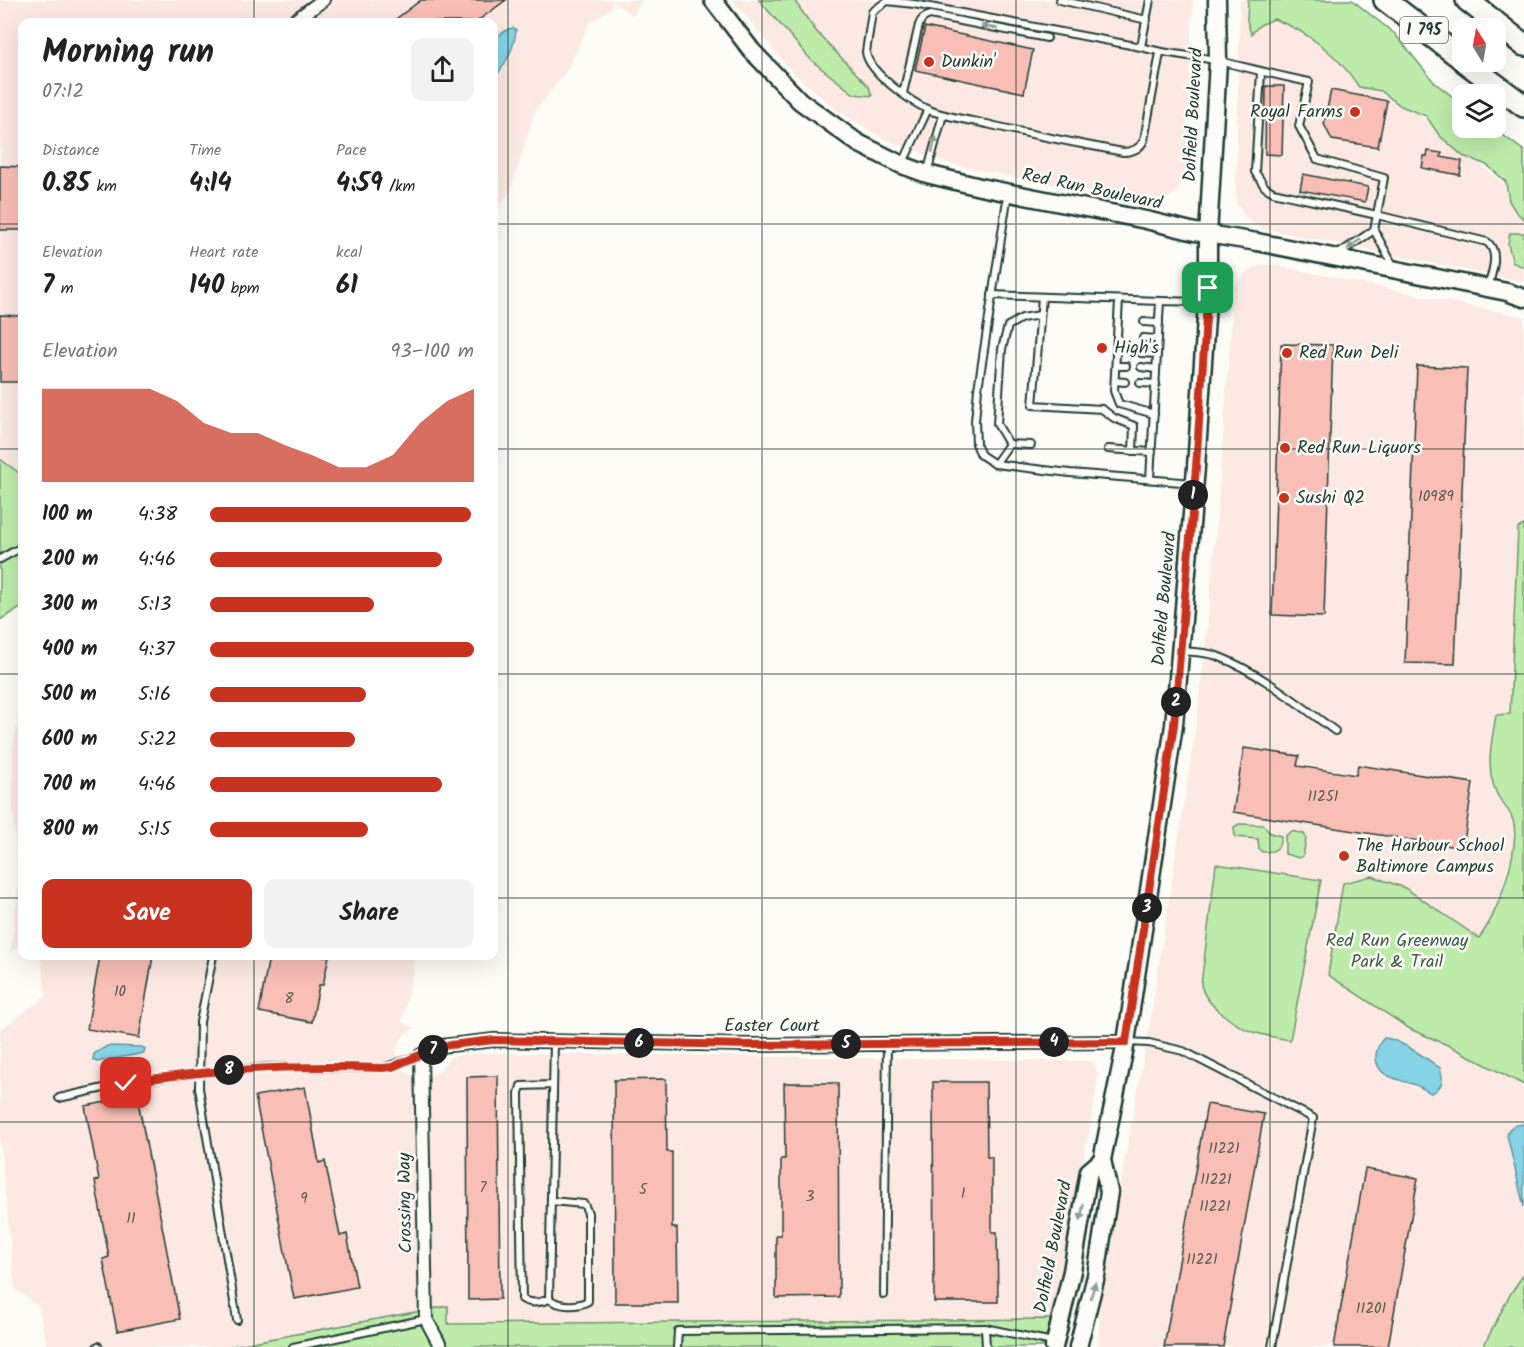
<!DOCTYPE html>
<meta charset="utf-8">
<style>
:root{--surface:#fff;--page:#f2f2f2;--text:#222;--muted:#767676;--accent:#c8321e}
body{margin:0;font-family:Kalam,sans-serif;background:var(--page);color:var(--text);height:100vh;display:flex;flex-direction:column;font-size:22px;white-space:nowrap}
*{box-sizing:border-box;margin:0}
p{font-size:20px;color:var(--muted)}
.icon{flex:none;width:33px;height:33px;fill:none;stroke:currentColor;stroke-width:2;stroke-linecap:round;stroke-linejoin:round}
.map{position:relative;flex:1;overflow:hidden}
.sheet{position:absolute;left:18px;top:18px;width:480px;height:942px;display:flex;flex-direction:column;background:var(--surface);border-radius:12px;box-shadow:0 6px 24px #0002}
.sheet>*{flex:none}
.needle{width:39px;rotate:349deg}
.controls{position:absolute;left:1452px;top:18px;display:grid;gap:12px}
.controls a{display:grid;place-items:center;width:54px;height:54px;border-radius:12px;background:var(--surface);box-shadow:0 6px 24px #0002;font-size:30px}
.pin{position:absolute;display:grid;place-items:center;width:51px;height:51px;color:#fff;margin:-26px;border-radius:12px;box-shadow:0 3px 9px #0006}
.km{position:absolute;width:30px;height:30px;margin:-15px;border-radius:50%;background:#222;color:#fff;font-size:16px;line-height:30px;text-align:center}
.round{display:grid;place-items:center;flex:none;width:63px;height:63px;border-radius:12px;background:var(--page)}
.headline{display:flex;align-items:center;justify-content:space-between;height:102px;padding:0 24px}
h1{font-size:33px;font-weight:700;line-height:45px}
.figures{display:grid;grid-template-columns:repeat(3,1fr);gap:9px;height:102px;padding:6px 24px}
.figures div{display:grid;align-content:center}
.figures b{font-size:26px;font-weight:700}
.figures small{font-size:16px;font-weight:400}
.figures p{font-size:16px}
.chart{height:168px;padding:12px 24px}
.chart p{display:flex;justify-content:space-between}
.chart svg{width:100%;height:108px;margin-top:6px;fill:var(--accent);opacity:.7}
.button{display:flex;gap:12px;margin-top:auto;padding:12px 24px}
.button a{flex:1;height:69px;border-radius:12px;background:var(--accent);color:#fff;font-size:24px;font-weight:700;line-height:69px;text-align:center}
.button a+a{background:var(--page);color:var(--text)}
ul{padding:0 24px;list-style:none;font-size:20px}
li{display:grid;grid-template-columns:96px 72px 1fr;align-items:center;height:45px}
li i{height:15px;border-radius:8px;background:var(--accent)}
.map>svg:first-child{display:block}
.built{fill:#fce9e3}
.green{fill:#bdecaa;stroke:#6e946f;stroke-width:1.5}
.water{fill:#87d3e6;stroke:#5d979f;stroke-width:1.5}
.building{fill:#f9beb5;stroke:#1f3d34;stroke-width:1.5}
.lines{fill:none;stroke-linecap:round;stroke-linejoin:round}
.service-casing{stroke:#1f3d34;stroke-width:10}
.minor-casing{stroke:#1f3d34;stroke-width:16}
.secondary-casing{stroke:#1f3d34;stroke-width:21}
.motorway-casing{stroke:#1f3d34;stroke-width:26}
.service{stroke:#fdfcf7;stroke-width:6}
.minor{stroke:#fdfcf7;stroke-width:12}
.secondary{stroke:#fdfcf7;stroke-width:16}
.motorway{stroke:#fdfcf7;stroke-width:21}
.oneway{fill:#8e9c96}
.route-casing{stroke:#fff;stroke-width:12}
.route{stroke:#c8321e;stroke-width:8}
.grid{fill:none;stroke:#1f3d34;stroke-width:1.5;stroke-opacity:0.55}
.poi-dot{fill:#c8321e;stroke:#fdfcf7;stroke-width:2}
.labels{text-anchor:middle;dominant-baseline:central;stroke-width:5;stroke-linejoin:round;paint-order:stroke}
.number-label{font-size:15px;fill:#565d54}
.shield{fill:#fdfcf7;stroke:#62766e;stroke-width:1.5}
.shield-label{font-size:16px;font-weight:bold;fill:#1f3d34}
.poi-label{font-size:18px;fill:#1f3d34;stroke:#fdfcf7;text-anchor:start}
.street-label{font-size:18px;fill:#1f3d34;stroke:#fdfcf7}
.park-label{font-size:18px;fill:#3f604c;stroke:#fdfcf7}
</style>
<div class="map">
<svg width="1524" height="1347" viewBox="0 0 1524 1347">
<rect width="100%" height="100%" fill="#fdfcf7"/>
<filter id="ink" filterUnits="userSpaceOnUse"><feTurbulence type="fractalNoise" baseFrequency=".0167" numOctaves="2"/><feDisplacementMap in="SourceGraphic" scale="12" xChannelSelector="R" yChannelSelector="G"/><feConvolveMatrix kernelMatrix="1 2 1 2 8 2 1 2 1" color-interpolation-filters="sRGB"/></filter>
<g filter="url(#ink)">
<g class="built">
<path d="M 0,0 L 643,0 L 640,3 L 634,16 L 611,1 L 612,8 L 590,22 L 567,70 L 535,111 L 510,192 L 494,211 L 494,22 L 22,22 L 22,475 L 0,459 Z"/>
<path d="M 733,0 L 1193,0 L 1185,172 L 1182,183 L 1175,194 L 1166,199 L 1142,203 L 954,165 L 884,139 L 840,112 L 793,73 Z"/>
<path d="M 1240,0 L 1266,0 L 1369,73 L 1524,200 L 1524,282 L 1260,228 L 1249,221 L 1237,205 L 1236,191 Z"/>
<path d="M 1262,265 L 1274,265 L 1524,317 L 1524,525 L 1518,529 L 1510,715 L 1496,715 L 1496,792 L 1513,820 L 1514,846 L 1492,920 L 1480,938 L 1405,888 L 1328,975 L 1410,1029 L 1450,1046 L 1524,1085 L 1524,1274 L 1511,1293 L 1483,1347 L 1098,1347 L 1100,1295 L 1150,1023 L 1196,725 L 1207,632 L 1218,507 L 1234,287 L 1245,273 L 1252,268 Z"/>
<path d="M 22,696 L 22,945 L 11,951 L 18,886 L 13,801 L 13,749 Z"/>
<path d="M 41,956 L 417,956 L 402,1022 L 415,1028 L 405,1034 L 395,1049 L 402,1069 L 414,1078 L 428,1077 L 438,1072 L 451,1057 L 465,1054 L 494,1053 L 1091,1061 L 1098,1073 L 1094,1105 L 1052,1319 L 448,1324 L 447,1306 L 226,1347 L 47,1347 L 39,1307 L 15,1289 L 0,1142 L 0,1030 L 46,996 Z"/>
</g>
<g class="green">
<path d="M 759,0 L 794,0 L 815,30 L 869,87 L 872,96 L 854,94 L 812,61 Z"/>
<path d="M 1248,0 L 1352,0 L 1395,34 L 1434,82 L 1462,104 L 1462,128 L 1493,128 L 1524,151 L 1524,219 L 1516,212 L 1509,201 L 1506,182 L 1487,165 L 1463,156 L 1439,135 L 1426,116 L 1401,106 L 1381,91 L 1359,87 C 1339,56 1309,32 1274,19 L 1260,25 L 1251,34 L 1247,20 Z"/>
<path d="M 1510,233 L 1524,233 L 1524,267 L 1513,263 L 1508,244 Z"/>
<path d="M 0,459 L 22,475 L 22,607 L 0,620 Z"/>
<path d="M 1524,525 L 1524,1085 L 1450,1046 L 1410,1029 L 1328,975 L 1343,883 L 1372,876 L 1405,888 L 1479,938 C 1497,915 1521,849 1513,820 C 1510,810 1500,802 1496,792 C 1485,767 1492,740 1496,715 L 1510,714 L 1518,528 Z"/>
<path d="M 1239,824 L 1263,825 L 1270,833 L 1281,836 C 1280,850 1275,852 1262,852 L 1259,849 L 1258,839 L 1235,837 L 1234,827 Z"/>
<path d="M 1292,831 L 1304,834 L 1306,838 L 1303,856 L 1299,858 L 1285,854 L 1285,836 Z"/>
<path d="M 1216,864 L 1321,880 L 1290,1040 C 1258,1034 1246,1034 1220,1012 C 1211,1004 1204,997 1201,985 Z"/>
<path d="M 1524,1274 L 1524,1347 L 1483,1347 L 1511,1293 Z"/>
<path d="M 448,1306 L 448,1324 L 1052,1319 L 1042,1347 L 226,1347 Z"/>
</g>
<g class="water">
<path d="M 514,28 L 516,30 C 514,50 506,63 494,79 L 494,39 L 508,29 Z"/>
<path d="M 1384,1038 C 1400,1039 1427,1059 1440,1068 C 1444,1080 1443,1088 1431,1093 C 1425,1090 1420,1086 1413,1084 C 1397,1079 1375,1077 1376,1055 C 1377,1048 1379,1043 1384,1038 Z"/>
<path d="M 107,1046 L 142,1047 L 145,1049 L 144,1053 L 97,1062 L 93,1060 L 94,1054 Z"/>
<path d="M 1524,1124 L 1524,1207 L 1507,1135 C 1508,1126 1516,1125 1524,1124 Z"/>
</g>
<g class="building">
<path d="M 421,0 L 506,0 L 476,22 L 392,22 Z"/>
<path d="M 925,27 L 1033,50 L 1024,93 L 915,70 Z"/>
<path d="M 1266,86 L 1284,86 L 1282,155 L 1265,154 Z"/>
<path d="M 1331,90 L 1387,101 L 1378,147 L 1332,140 L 1324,124 Z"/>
<path d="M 1428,151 L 1442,153 L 1441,157 L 1462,161 L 1460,175 L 1422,168 L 1424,156 L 1427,156 Z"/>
<path d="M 0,166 L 22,167 L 22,230 L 0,230 Z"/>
<path d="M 1303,174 L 1368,187 L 1365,202 L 1300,190 Z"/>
<path d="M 0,315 L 22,316 L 22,382 L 0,382 Z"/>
<path d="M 1281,344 L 1333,345 L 1324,617 L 1272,615 Z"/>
<path d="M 1417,366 L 1467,368 L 1455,664 L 1405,663 Z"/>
<path d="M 1244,748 L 1299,756 L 1297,766 L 1356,775 L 1358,765 L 1473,783 L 1463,848 L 1233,812 Z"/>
<path d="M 100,956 L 153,956 L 139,1038 L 87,1029 Z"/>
<path d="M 269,956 L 329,956 L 323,985 L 319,985 L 312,1022 L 259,1012 Z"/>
<path d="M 498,1076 L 500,1299 L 468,1300 L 467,1077 Z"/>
<path d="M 666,1079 L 667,1152 L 672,1152 L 672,1228 L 677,1228 L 678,1303 L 615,1303 L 614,1080 Z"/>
<path d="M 933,1082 L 986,1082 L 987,1157 L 992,1157 L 992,1232 L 997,1232 L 998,1302 L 934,1302 Z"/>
<path d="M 784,1083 L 838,1083 L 839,1297 L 776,1298 L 776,1235 L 781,1235 L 781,1159 L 785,1159 Z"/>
<path d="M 305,1087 L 319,1163 L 325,1161 L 340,1236 L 347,1234 L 357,1287 L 294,1299 L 255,1096 Z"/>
<path d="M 137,1096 L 180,1319 L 117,1331 L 103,1259 L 109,1257 L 95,1181 L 99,1180 L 85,1106 Z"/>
<path d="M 1207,1104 L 1264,1114 L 1223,1347 L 1164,1347 Z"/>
<path d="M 1365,1169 L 1418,1178 L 1388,1347 L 1334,1347 Z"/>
</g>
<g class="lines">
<defs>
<g id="service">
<path d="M 1060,0 L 1147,20"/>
<path d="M 1150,0 L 1141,47 C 1167,55 1193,55 1219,61 C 1249,68 1279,76 1309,82 L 1299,126 L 1317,159 L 1384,178 L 1374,230 L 1394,267"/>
<path d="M 1141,47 L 914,4 L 887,1 L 872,12 L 866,52 C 868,72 911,102 929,110 C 947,117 968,120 987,124 C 1032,135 1077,143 1123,152 C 1132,152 1140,149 1144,140 L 1160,53"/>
<path d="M 1261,72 L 1255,172 L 1265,187 L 1273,192 L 1377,215 L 1487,242 C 1500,252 1492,273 1488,287"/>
<path d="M 903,93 L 919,25 C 921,19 924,17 930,15 L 1047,38"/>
<path d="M 903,163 L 928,109"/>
<path d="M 927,173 L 943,115"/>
<path d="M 1008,193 L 978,389 L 975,421 L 976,444 L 981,455 L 995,464 L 1070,473 L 1194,483"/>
<path d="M 1337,255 L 1374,230"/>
<path d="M 992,295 L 1160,301"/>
<path d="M 1042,297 L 1033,405 L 1102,409 L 1114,418 L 1134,426 L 1133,451"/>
<path d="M 1119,300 L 1114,391 L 1119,404 L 1154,414"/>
<path d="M 1144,322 L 1159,323"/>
<path d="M 1143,338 L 1158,339"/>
<path d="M 1141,353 L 1157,354"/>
<path d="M 1116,366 L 1126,366"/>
<path d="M 1141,367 L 1156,369"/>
<path d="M 1115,381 L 1125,382"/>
<path d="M 1140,383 L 1156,384"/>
<path d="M 1009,444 L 997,424 L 1002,349 L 1008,326 L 1022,318 L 1040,315"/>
<path d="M 1009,444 L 1031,445"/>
<path d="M 1108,449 L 1152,452"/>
<path d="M 995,464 L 1009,444"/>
<path d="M 1150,479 L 1160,301 L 1206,302"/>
<path d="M 0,559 L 22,547"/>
<path d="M 1180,651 C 1192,652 1206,652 1217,656 C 1258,671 1300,705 1335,731"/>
<path d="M 213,956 L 200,1022 L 199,1088 L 237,1320"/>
<path d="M 1126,1042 L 1149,1043 L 1183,1051 L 1313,1118 L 1272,1347"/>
<path d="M 553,1085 L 521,1086 L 519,1093 L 522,1299 C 530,1304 541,1303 549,1299 L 554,1042"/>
<path d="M 59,1098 L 126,1083 L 198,1073 L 269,1067 L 383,1068 L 421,1055"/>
<path d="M 884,1295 L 887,1044"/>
<path d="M 549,1299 C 560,1307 577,1307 588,1301 L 588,1213 L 584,1204 L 551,1201"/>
<path d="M 985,1328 L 986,1347"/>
<path d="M 97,1347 L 98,1346"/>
<path d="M 293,1347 L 426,1319"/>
<path d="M 677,1347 L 678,1331 L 985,1328 L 1053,1342"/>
</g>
<g id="minor">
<path d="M 293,22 L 323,0"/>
<path d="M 441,1347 L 426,1319 L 421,1055 L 441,1046 L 494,1040 L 751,1045 L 1126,1042"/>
</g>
<g id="secondary">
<path d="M 713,0 L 752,51 L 800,101 L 858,143 L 902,165 L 927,174 L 980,187 L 1146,220 L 1195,232 L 1257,242 L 1507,292 L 1524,298"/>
<path d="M 1054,1347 L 1072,1271 L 1089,1171 L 1102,1160"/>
<path d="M 1078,1347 L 1096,1276 L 1109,1192 L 1102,1160 L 1126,1042 L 1174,725 L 1196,467 L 1208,288 L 1208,235 L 1218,61 L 1217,0"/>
</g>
<g id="motorway">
<path d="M 1385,0 L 1462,59"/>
<path d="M 1467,0 L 1524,45"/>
<path d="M 1465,62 L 1524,106"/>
</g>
</defs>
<use href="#service" class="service-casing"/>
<use href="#minor" class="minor-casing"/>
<use href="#secondary" class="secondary-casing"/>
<use href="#motorway" class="motorway-casing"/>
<use href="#service" class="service"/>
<use href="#minor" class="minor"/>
<use href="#secondary" class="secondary"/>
<use href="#motorway" class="motorway"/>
</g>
<defs><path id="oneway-solid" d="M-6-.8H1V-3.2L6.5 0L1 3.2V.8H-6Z" transform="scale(1.5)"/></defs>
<g class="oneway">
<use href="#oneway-solid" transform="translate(989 27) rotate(-169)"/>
<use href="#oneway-solid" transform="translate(934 144) rotate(-77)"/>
<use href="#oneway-solid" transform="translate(1354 244) rotate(143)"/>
<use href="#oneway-solid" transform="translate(1082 1212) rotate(101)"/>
<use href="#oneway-solid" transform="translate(1093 1290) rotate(-75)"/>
</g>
</g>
<g class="lines" filter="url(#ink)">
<defs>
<path id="route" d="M 126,1083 C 211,1068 297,1065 383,1068 L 392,1067 L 441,1046 L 494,1040 L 751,1045 L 1126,1042 L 1174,725 L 1196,467 L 1208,288"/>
</defs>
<use href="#route" class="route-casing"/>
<use href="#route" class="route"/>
</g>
<path class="grid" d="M 254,0 L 254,22M 508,0 L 508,1347M 762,0 L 762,1347M 1016,0 L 1016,1347M 1270,0 L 1270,1347M 0,224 L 22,224M 494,224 L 1524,224M 0,449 L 22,449M 494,449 L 1524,449M 0,674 L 22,674M 494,674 L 1524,674M 0,898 L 22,898M 494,898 L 1524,898M 254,956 L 254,1347M 0,1122 L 1524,1122"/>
<g class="poi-dot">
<circle cx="929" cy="62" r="6"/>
<circle cx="1355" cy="112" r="6"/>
<circle cx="1102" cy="348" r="6"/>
<circle cx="1287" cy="353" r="6"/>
<circle cx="1285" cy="448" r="6"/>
<circle cx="1284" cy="498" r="6"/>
<circle cx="1344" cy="856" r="6"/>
</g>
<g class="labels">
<g class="number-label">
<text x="1436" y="497">10989</text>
<text x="1323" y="797">11251</text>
<text x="120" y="992">10</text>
<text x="289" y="999">8</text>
<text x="1224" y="1149">11221</text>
<text x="1216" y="1180">11221</text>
<text x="483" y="1188">7</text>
<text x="643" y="1190">5</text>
<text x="963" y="1194">1</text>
<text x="810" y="1197">3</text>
<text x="304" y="1199">9</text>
<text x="1215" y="1207">11221</text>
<text x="131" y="1219">11</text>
<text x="1202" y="1260">11221</text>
<text x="1371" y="1309">11201</text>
</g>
<rect class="shield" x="1400" y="17" width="48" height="26" rx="4.5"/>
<g class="shield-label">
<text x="1424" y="30">I 795</text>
</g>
<g class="poi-label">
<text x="941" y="62">Dunkin'</text>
<text x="1343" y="112" text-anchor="end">Royal Farms</text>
<text x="1114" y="348">High's</text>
<text x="1299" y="353">Red Run Deli</text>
<text x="1297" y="448">Red Run Liquors</text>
<text x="1296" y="498">Sushi Q2</text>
<text x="1356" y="846">The Harbour School<tspan x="1356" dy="21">Baltimore Campus</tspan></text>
</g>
<g class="street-label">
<text transform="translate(1194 115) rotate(-87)">Dolfield Boulevard</text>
<text transform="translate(1092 190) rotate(12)">Red Run Boulevard</text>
<text transform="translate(1165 599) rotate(-85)">Dolfield Boulevard</text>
<text x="772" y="1026">Easter Court</text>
<text transform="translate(406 1203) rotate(-91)">Crossing Way</text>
<text transform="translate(1054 1247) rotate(-79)">Dolfield Boulevard</text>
</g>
<g class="park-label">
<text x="1397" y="941">Red Run Greenway<tspan x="1397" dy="21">Park &amp; Trail</tspan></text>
</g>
</g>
</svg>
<div class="controls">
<a><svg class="needle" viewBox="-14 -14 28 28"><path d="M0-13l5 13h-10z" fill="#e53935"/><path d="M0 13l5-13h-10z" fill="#767676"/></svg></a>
<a><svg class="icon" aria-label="layers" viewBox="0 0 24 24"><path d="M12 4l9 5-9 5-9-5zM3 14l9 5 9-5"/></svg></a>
</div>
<div class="pin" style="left:1208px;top:288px;background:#1e9e55"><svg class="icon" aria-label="arrive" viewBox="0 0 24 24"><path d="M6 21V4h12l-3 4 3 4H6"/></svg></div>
<div class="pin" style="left:126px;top:1083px;background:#d93025"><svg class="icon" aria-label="check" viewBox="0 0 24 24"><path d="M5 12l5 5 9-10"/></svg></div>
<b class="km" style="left:1193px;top:495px">1</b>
<b class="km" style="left:1176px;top:702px">2</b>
<b class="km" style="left:1147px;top:908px">3</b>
<b class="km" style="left:1054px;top:1042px">4</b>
<b class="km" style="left:846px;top:1044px">5</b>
<b class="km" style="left:639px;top:1043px">6</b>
<b class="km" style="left:433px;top:1050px">7</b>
<b class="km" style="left:229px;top:1070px">8</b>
<section class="sheet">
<div class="headline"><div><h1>Morning run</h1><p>07:12</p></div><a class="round"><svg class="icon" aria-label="share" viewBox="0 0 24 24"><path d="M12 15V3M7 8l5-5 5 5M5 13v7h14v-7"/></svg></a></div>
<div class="figures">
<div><p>Distance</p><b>0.85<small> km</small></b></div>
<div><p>Time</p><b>4:14</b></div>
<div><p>Pace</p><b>4:59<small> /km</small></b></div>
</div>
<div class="figures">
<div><p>Elevation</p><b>7<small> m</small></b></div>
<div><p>Heart rate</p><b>140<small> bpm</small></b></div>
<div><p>kcal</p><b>61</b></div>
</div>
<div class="chart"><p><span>Elevation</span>93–100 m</p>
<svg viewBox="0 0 160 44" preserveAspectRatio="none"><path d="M0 44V6L10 6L20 6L30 6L40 6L50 11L60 20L70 24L80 24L90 29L100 33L110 38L120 38L130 33L140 20L150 11L160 6V44z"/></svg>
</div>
<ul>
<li><b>100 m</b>4:38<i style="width:99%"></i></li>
<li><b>200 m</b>4:46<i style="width:88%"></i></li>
<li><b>300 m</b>5:13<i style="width:62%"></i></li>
<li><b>400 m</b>4:37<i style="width:100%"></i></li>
<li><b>500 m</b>5:16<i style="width:59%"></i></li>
<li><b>600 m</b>5:22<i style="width:55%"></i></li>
<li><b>700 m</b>4:46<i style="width:88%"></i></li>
<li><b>800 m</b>5:15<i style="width:60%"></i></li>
</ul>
<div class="button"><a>Save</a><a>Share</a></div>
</section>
</div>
